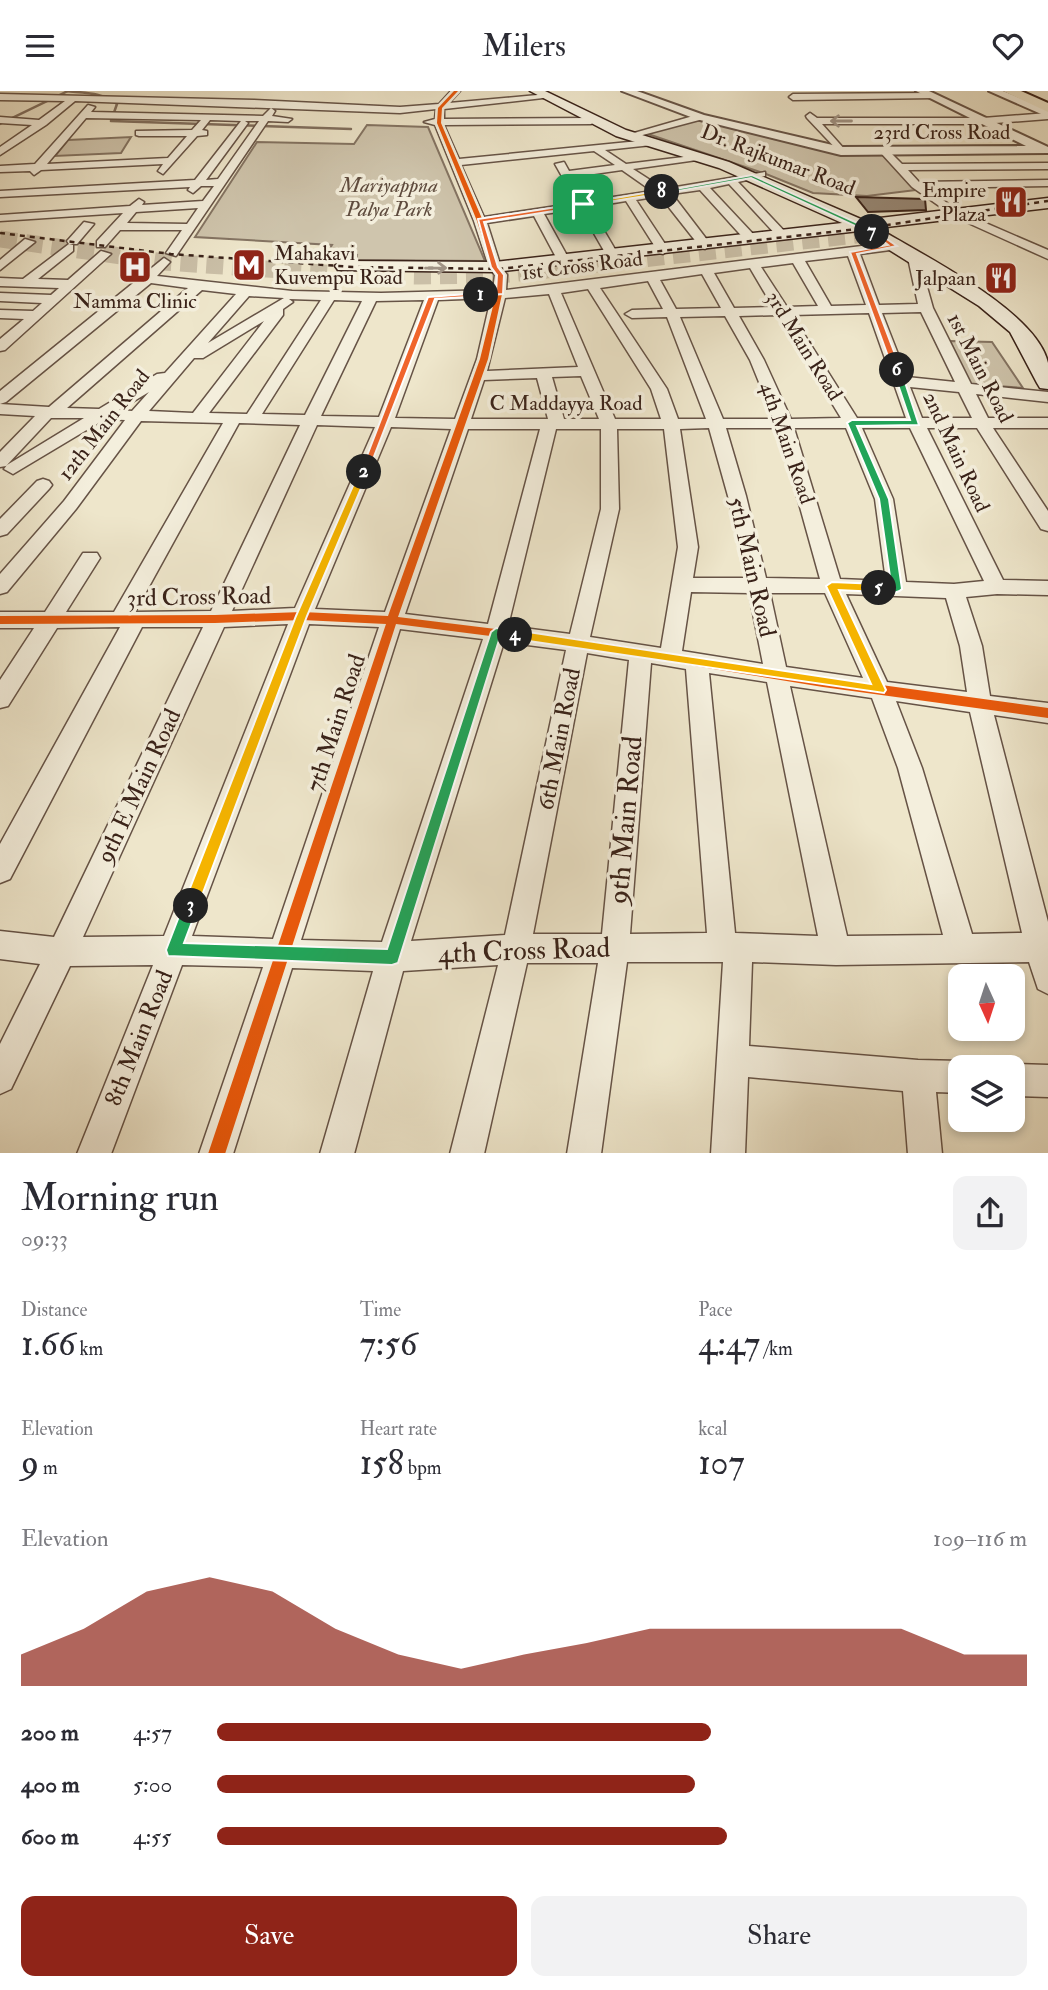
<!DOCTYPE html>
<meta charset="utf-8">
<style>
:root{--surface:#fff;--page:#f2f2f3;--text:#2b2b33;--muted:#7c7c81;--accent:#8f2418}
body{margin:0;font-family:"IM FELL Double Pica",serif;background:var(--page);color:var(--text);height:100vh;display:flex;flex-direction:column;font-size:26px;white-space:nowrap}
*{box-sizing:border-box;margin:0}
p{font-size:23px;color:var(--muted)}
.icon{flex:none;width:38px;height:38px;fill:none;stroke:currentColor;stroke-width:2;stroke-linecap:round;stroke-linejoin:round}
.map{position:relative;height:1062px;overflow:hidden}
.details{display:flex;flex-direction:column;background:var(--surface);flex:1}
.details>*{flex:none}
.needle{width:46px;rotate:177deg}
.tools{position:absolute;left:948px;top:873px;display:grid;gap:14px}
.tools a{display:grid;place-items:center;width:77px;height:77px;border-radius:14px;background:var(--surface);box-shadow:0 4px 10px #0003;font-size:35px}
.pin{position:absolute;display:grid;place-items:center;width:60px;height:60px;color:#fff;margin:-30px;border-radius:14px;box-shadow:0 4px 10px #0006}
.km{position:absolute;width:35px;height:35px;margin:-18px;border-radius:50%;background:#222;color:#fff;font-size:19px;line-height:35px;text-align:center}
.round{display:grid;place-items:center;flex:none;width:74px;height:74px;border-radius:14px;background:var(--page)}
.head{display:flex;align-items:center;justify-content:space-between;height:119px;padding:0 21px}
h1{font-size:38px;font-weight:600;line-height:52px}
.figures{display:grid;grid-template-columns:repeat(3,1fr);gap:10px;height:119px;padding:7px 21px}
.figures div{display:grid;align-content:center}
.figures b{font-size:35px;font-weight:600}
.figures small{font-size:19px;font-weight:400}
.figures p{font-size:19px}
.chart{height:196px;padding:14px 21px}
.chart p{display:flex;justify-content:space-between}
.chart svg{width:100%;height:126px;margin-top:7px;fill:var(--accent);opacity:.7}
.cta{display:flex;gap:14px;margin-top:auto;padding:14px 21px}
.cta a{flex:1;height:80px;border-radius:14px;background:var(--accent);color:#fff;font-size:28px;font-weight:600;line-height:80px;text-align:center}
.cta a+a{background:var(--page);color:var(--text)}
ul{padding:0 21px;list-style:none;font-size:23px}
li{display:grid;grid-template-columns:112px 84px 1fr;align-items:center;height:52px}
li i{height:18px;border-radius:9px;background:var(--accent)}
header{display:flex;justify-content:space-between;align-items:center;height:91px;padding:0 21px;background:var(--surface);font-size:32px;font-weight:600}
.map>svg:first-child{display:block}
.green{fill:#cfc5ad;stroke:#847463;stroke-width:2}
.lines{fill:none;stroke-linecap:round;stroke-linejoin:round}
.stream{stroke:#806f5f;stroke-width:2.5}
.building{fill:#978876;stroke:#392219;stroke-width:2}
.secondary-tunnel{stroke:#cabfa7;stroke-width:17;stroke-dasharray:17 9;stroke-linecap:butt}
.minor-casing{stroke:#665346;stroke-width:3}
.tertiary-casing{stroke:#665346;stroke-width:4}
.secondary-casing{stroke:#392219;stroke-width:3}
.primary-casing{stroke:#392219;stroke-width:4}
.minor{fill:#f4efdd;fill-rule:evenodd}
.tertiary{fill:#f4efdd;fill-rule:evenodd}
.secondary{fill:#f4efdd;fill-rule:evenodd}
.primary{fill:#eee6cb;fill-rule:evenodd}
.rail{stroke:#392219;stroke-width:2.5;stroke-dasharray:5 5;stroke-linecap:butt}
.cycleway-casing{stroke:#f4efdd;stroke-width:5}
.cycleway{fill:#e8590c;fill-rule:evenodd}
.oneway{stroke:#a09385}
.split-1{fill:#f0652b;stroke:#fff;stroke-width:2}
.split-2{fill:#f0652b;stroke:#fff;stroke-width:2}
.split-3{fill:#f5b400;stroke:#fff;stroke-width:2}
.split-4{fill:#22a559;stroke:#fff;stroke-width:2}
.split-5{fill:#f5b400;stroke:#fff;stroke-width:2}
.split-6{fill:#22a559;stroke:#fff;stroke-width:2}
.split-7{fill:#f0652b;stroke:#fff;stroke-width:2}
.split-8{fill:#22a559;stroke:#fff;stroke-width:2}
.split-9{fill:#f5b400;stroke:#fff;stroke-width:2}
.labels{text-anchor:middle;dominant-baseline:central;stroke-width:7;stroke-linejoin:round;paint-order:stroke}
.far-street-label{font-size:21px;fill:#392219;stroke:#f4efdd}
.far-park-label{font-size:21px;font-style:italic;fill:#5e4b3e;stroke:#f4efdd}
.far-poi-label{font-size:21px;fill:#392219;stroke:#f4efdd;text-anchor:end}
.street-label{font-size:24px;fill:#392219;stroke:#f4efdd}
.near-street-label{font-size:28px;fill:#392219;stroke:#f4efdd}
</style>
<header><svg class="icon" aria-label="menu" viewBox="0 0 24 24"><path d="M4 6h16M4 12h16M4 18h16"/></svg>Milers<svg class="icon" aria-label="heart" viewBox="0 0 24 24"><path d="M12 20l-8-8c-3-5 5-10 8-4 3-6 11-1 8 4z"/></svg></header>
<div class="map">
<svg width="1048" height="1063" viewBox="0 0 1048 1063">
<rect width="100%" height="100%" fill="#eee6cb"/>
<filter id="stains"><feTurbulence type="fractalNoise" baseFrequency=".00286" numOctaves="4"/><feColorMatrix values="0 0 0 0 .2 0 0 0 0 .09 0 0 0 0 .02 0 0 0 .5 -.17"/></filter>
<radialGradient id="worn" r=".72"><stop offset=".6" stop-color="#630" stop-opacity="0"/><stop offset="1" stop-color="#630" stop-opacity=".3"/></radialGradient>
<g class="green">
<path d="M 700,27 L 837,62 L 881,62 L 916,99 L 867,105 L 813,102 L 766,83 L 645,42 Z"/>
<path d="M 367,34 L 428,36 L 485,170 L 356,169 L 357,164 L 328,161 L 332,154 L 195,146 L 257,51 L 354,53 Z"/>
<path d="M 131,46 L 121,62 L 55,65 L 68,49 Z"/>
<path d="M 950,250 L 992,251 L 1023,297 L 970,293 Z"/>
</g>
<g class="lines">
<g class="stream">
<path d="M 66,0 C 84,2 102,1 117,13 L 111,30 L 351,38"/>
<path d="M 0,33 L 68,0"/>
</g>
</g>
<path class="building" d="M 856,106 L 925,108 L 926,119 L 868,121 Z"/>
<g class="lines">
<path class="secondary-tunnel" d="M 0,148 L 164,171 L 339,183 L 418,185 L 501,184 L 874,142"/>
<defs>
<g id="minor">
<path d="M 451,0 L 460,0 L 449,12 L 548,3 L 552,6 L 444,18 L 444,28 L 591,27 L 596,30 L 591,33 L 444,34 L 459,68 L 649,49 L 654,52 L 652,54 L 605,59 L 626,73 L 700,64 L 702,66 L 697,69 L 633,78 L 664,98 L 765,81 L 765,85 L 738,91 L 789,145 L 779,147 L 729,93 L 710,97 L 755,145 L 755,151 L 747,151 L 700,99 L 672,103 L 711,154 L 705,158 L 701,157 L 660,105 L 636,109 L 669,159 L 663,163 L 659,162 L 626,110 L 590,116 L 619,165 L 613,169 L 607,165 L 580,118 L 544,123 L 570,170 L 564,174 L 558,170 L 534,125 L 487,132 L 501,176 L 507,184 L 506,199 L 894,151 L 900,155 L 898,158 L 860,163 L 879,214 L 918,213 L 908,167 L 918,164 L 933,217 L 971,293 L 1048,301 L 1048,311 L 976,303 L 988,327 L 1048,327 L 1048,337 L 993,337 L 1048,420 L 1048,440 L 1041,438 L 977,337 L 927,337 L 1003,489 L 1048,490 L 1048,504 L 997,503 L 966,506 L 982,555 L 990,605 L 1048,612 L 1048,632 L 994,624 L 1048,831 L 1048,903 L 1038,898 L 1029,871 L 836,874 L 752,871 L 749,955 L 918,969 L 961,970 L 972,975 L 961,976 L 961,1002 L 936,1001 L 942,1063 L 908,1063 L 903,1000 L 748,986 L 745,1063 L 711,1063 L 723,871 L 627,871 L 601,1063 L 567,1063 L 598,872 L 527,872 L 484,1063 L 450,1063 L 498,874 L 403,880 L 354,1063 L 320,1063 L 373,880 L 292,877 L 233,1063 L 199,1063 L 263,876 L 182,874 L 111,1063 L 77,1063 L 153,874 L 70,875 L 11,998 L 0,1003 L 0,953 L 40,873 L 0,868 L 0,840 L 54,846 L 203,536 L 142,536 L 10,788 L 0,792 L 0,753 L 120,536 L 57,537 L 8,615 L 0,617 L 0,589 L 34,537 L 0,537 L 0,521 L 45,521 L 83,462 L 97,462 L 100,467 L 66,521 L 114,521 L 223,332 L 141,330 L 76,418 L 7,501 L 0,503 L 0,483 L 64,410 L 125,329 L 105,328 L 13,383 L 4,378 L 7,374 L 84,327 L 51,327 L 6,375 L 0,376 L 0,361 L 35,325 L 0,323 L 0,313 L 49,316 L 188,197 L 151,192 L 6,311 L 0,313 L 0,300 L 164,167 L 170,171 L 157,185 L 292,200 L 381,202 L 493,199 L 495,184 L 489,176 L 474,130 L 435,34 L 424,31 L 435,28 L 436,18 L 400,22 L 75,10 L 46,34 L 0,64 L 0,56 L 32,34 L 0,32 L 0,26 L 39,29 L 65,10 L 0,9 L 0,3 L 254,9 L 400,16 L 439,13 ZM 594,60 L 615,74 L 569,80 L 564,71 L 555,73 L 577,112 L 484,126 L 461,74 ZM 622,79 L 652,100 L 587,110 L 573,86 ZM 848,165 L 866,214 L 831,215 L 805,170 ZM 793,172 L 818,215 L 787,216 L 761,176 ZM 750,177 L 773,216 L 734,217 L 714,182 ZM 702,183 L 721,217 L 676,218 L 660,189 ZM 648,190 L 663,218 L 632,219 L 625,223 L 632,227 L 667,226 L 706,328 L 678,328 L 667,298 L 600,197 ZM 588,198 L 651,298 L 661,328 L 615,328 L 561,202 ZM 202,199 L 236,203 L 165,282 L 157,283 L 99,318 L 67,317 ZM 549,203 L 578,276 L 487,280 L 505,207 ZM 249,205 L 284,207 L 208,252 ZM 491,207 L 477,268 L 455,328 L 395,327 L 438,209 ZM 289,208 L 321,209 L 247,323 L 209,322 L 283,224 L 283,218 L 293,211 ZM 334,209 L 362,210 L 305,324 L 262,323 ZM 424,209 L 379,326 L 321,325 L 376,210 ZM 921,221 L 955,291 L 907,286 L 882,222 ZM 869,222 L 906,327 L 857,327 L 792,224 ZM 778,224 L 841,327 L 791,328 L 764,269 L 739,225 ZM 725,225 L 750,269 L 774,328 L 723,328 L 680,226 ZM 264,230 L 193,322 L 149,320 L 194,267 L 203,267 ZM 581,285 L 599,328 L 564,328 L 552,286 ZM 537,287 L 548,328 L 471,328 L 484,289 ZM 910,296 L 959,301 L 972,327 L 922,327 ZM 149,301 L 132,320 L 119,319 ZM 239,332 L 300,334 L 211,520 L 135,521 ZM 317,334 L 375,336 L 295,517 L 232,520 ZM 391,336 L 451,338 L 385,521 L 315,518 ZM 709,337 L 728,405 L 747,487 L 693,487 L 698,456 L 680,338 ZM 726,337 L 778,337 L 820,488 L 766,487 L 746,405 ZM 794,337 L 846,337 L 875,408 L 886,490 L 840,488 ZM 862,337 L 910,337 L 984,490 L 954,493 L 906,491 L 893,408 ZM 468,338 L 540,338 L 488,533 L 405,523 ZM 556,338 L 601,338 L 601,418 L 570,543 L 508,535 ZM 617,338 L 664,338 L 678,456 L 661,557 L 590,546 L 619,418 ZM 691,501 L 749,502 L 763,573 L 682,560 ZM 770,502 L 825,502 L 863,587 L 786,576 ZM 846,503 L 946,507 L 960,555 L 967,601 L 887,591 ZM 288,533 L 164,845 L 83,846 L 224,536 ZM 309,533 L 379,536 L 273,848 L 192,845 ZM 400,538 L 483,548 L 382,851 L 301,849 ZM 504,551 L 566,559 L 505,844 L 411,850 ZM 587,562 L 629,569 L 602,843 L 533,843 ZM 651,572 L 686,578 L 707,842 L 630,843 ZM 709,582 L 767,591 L 818,845 L 735,842 ZM 790,595 L 872,607 L 898,677 L 943,844 L 847,845 ZM 896,610 L 970,621 L 1022,842 L 972,843 L 922,677 Z"/>
<path d="M 931,2 L 934,7 L 793,9 L 789,6 L 793,3 Z"/>
<path d="M 88,14 L 95,16 L 91,21 L 263,25 L 271,17 L 275,20 L 272,25 L 292,28 L 288,31 L 268,30 L 176,165 L 166,162 L 182,139 L 120,139 L 105,156 L 97,156 L 97,150 L 123,122 L 0,130 L 0,124 L 130,115 L 139,108 L 144,111 L 142,114 L 203,110 L 214,95 L 201,95 L 193,102 L 188,99 L 190,96 L 0,106 L 0,100 L 195,89 L 241,30 L 210,29 L 202,39 L 207,40 L 207,44 L 197,45 L 163,83 L 158,80 L 163,73 L 41,79 L 34,84 L 30,80 L 0,81 L 0,75 L 35,73 ZM 86,27 L 201,29 L 192,39 L 136,40 L 136,44 L 139,45 L 187,45 L 168,67 L 47,73 ZM 245,30 L 259,30 L 218,88 L 206,89 L 248,32 ZM 198,117 L 187,133 L 127,132 L 136,121 Z"/>
<path d="M 810,22 L 817,27 L 983,27 L 1048,22 L 1048,28 L 983,33 L 822,33 L 846,60 L 841,63 L 807,27 L 806,25 Z"/>
<path d="M 700,23 L 704,26 L 703,28 L 639,45 L 634,42 Z"/>
<path d="M 881,58 L 887,58 L 902,73 L 1048,72 L 1048,78 L 908,79 L 919,91 L 1048,89 L 1048,95 L 927,97 L 959,121 L 961,123 L 955,126 L 912,96 L 881,62 Z"/>
<path d="M 966,127 L 974,127 L 1048,159 L 1048,168 L 966,131 Z"/>
<path d="M 84,131 L 94,133 L 77,153 L 69,153 L 67,150 Z"/>
<path d="M 25,148 L 35,151 L 0,179 L 0,169 Z"/>
<path d="M 69,153 L 73,154 L 73,160 L 38,188 L 68,189 L 101,160 L 111,163 L 5,259 L 0,260 L 0,248 L 24,228 L 0,227 L 0,219 L 33,220 L 42,212 L 0,210 L 0,202 L 51,204 L 59,197 L 0,195 L 0,187 L 23,188 Z"/>
<path d="M 43,388 L 49,390 L 52,394 L 49,398 L 7,443 L 0,445 L 0,428 L 37,390 Z"/>
<path d="M 1013,973 L 1048,974 L 1048,1006 L 1013,1005 L 1013,976 L 1005,976 Z"/>
</g>
<g id="tertiary">
<path d="M 622,0 L 637,0 L 704,24 L 841,56 L 1026,55 L 916,0 L 929,0 L 1048,56 L 1048,62 L 841,64 L 696,28 Z"/>
<path d="M 989,0 L 1003,0 L 1048,19 L 1048,26 Z"/>
</g>
<path id="secondary" d="M 530,0 L 545,0 L 626,39 L 729,71 L 863,129 L 1048,107 L 1048,117 L 878,137 C 922,164 1037,220 1048,272 C 1048,280 1048,290 1048,298 L 1040,297 L 1037,292 L 1010,241 L 979,215 L 859,140 L 495,181 L 338,179 L 335,175 L 338,171 L 344,170 L 495,171 L 842,132 L 719,77 L 616,45 Z"/>
<path id="primary" d="M 1003,0 L 1021,0 L 1048,12 L 1048,21 Z"/>
</defs>
<use href="#minor" class="minor-casing"/>
<use href="#tertiary" class="tertiary-casing"/>
<use href="#secondary" class="secondary-casing"/>
<use href="#primary" class="primary-casing"/>
<use href="#minor" class="minor"/>
<use href="#tertiary" class="tertiary"/>
<use href="#secondary" class="secondary"/>
<use href="#primary" class="primary"/>
<path class="rail" d="M 0,142 L 171,163 L 353,176 L 499,178 L 867,137 L 1048,110"/>
<defs>
<path id="cycleway" d="M 454,0 L 458,0 L 442,17 L 441,32 L 483,130 L 498,176 L 504,184 L 502,203 L 488,268 L 398,526 L 578,548 L 823,586 L 1048,617 L 1048,627 L 823,596 L 578,556 L 396,533 L 225,1063 L 208,1063 L 386,533 L 302,529 L 215,532 L 0,533 L 0,525 L 215,524 L 302,521 L 388,525 L 480,268 L 496,203 L 498,184 L 492,176 L 477,130 L 437,32 L 438,17 Z"/>
</defs>
<use href="#cycleway" class="cycleway-casing"/>
<use href="#cycleway" class="cycleway"/>
</g>
<defs><path id="oneway-shaft" d="M-6 0H5M1.5-3L5.5 0L1.5 3" fill="none" stroke-width="1.6" stroke-linecap="round" stroke-linejoin="round" transform="scale(1.75)"/></defs>
<g class="oneway">
<use href="#oneway-shaft" transform="translate(841 30) rotate(-180)"/>
<use href="#oneway-shaft" transform="translate(436 177) rotate(-1)"/>
</g>
<path class="split-1" d="M 583,112 L 585,115 L 484,131 L 498,176 L 504,184 L 503,203 L 479,205 L 479,202 L 496,201 L 497,184 L 491,176 L 478,128 Z"/>
<path class="split-2" d="M 481,202 L 484,205 L 435,208 L 368,381 L 360,383 L 428,206 Z"/>
<path class="split-3" d="M 364,378 L 368,381 L 307,525 L 198,815 L 196,820 L 191,823 L 185,820 L 183,815 L 296,525 L 359,381 Z"/>
<path class="split-4" d="M 496,537 L 515,539 L 521,544 L 515,548 L 500,546 L 398,872 L 392,874 L 168,865 L 166,859 L 183,815 L 185,810 L 191,808 L 196,810 L 198,815 L 184,852 L 387,858 L 491,541 Z"/>
<path class="split-5" d="M 832,491 L 879,493 L 884,497 L 879,501 L 839,499 L 886,599 L 884,602 L 515,548 L 510,544 L 515,539 L 871,593 L 826,495 Z"/>
<path class="split-6" d="M 897,277 L 901,279 L 919,334 L 857,335 L 889,408 L 902,498 C 896,504 879,503 873,497 L 879,493 L 891,493 L 879,408 L 847,332 L 852,329 L 910,329 L 893,279 Z"/>
<path class="split-7" d="M 870,140 L 875,140 L 897,155 L 857,163 L 901,279 L 897,282 L 893,279 L 850,161 L 888,154 Z"/>
<path class="split-8" d="M 752,84 L 875,140 L 876,141 L 870,142 L 751,87 L 662,103 L 659,101 Z"/>
<path class="split-9" d="M 662,99 L 664,102 L 583,115 L 580,113 Z"/>
<defs>
<symbol id="restaurant-square" viewBox="-11 -11 22 22"><rect x="-9" y="-9" width="18" height="18" rx="4" fill="#8f2418" stroke="#f4efdd"/><path d="M-5-6h1v4h1v-4h1v4h1v-4h1v5L-1.5 .5V6h-2V.5L-5-1ZM5-6V6H3V1.5H1.5Q1.5-4 5-6Z" fill="#fff"/></symbol>
<symbol id="metro-square" viewBox="-11 -11 22 22"><rect x="-9" y="-9" width="18" height="18" rx="4" fill="#8f2418" stroke="#f4efdd"/><path d="M-5.5 5V-5H-3L0 0L3-5H5.5V5H3V-.5L0 4L-3-.5V5Z" fill="#fff"/></symbol>
<symbol id="hospital-square" viewBox="-11 -11 22 22"><rect x="-9" y="-9" width="18" height="18" rx="4" fill="#8f2418" stroke="#f4efdd"/><path d="M-5-5h3v3.5h4V-5h3V5h-3V1.5h-4V5h-3Z" fill="#fff"/></symbol>
</defs>
<g fill-rule="evenodd">
<use href="#restaurant-square" x="992" y="92" width="38" height="38"/>
<use href="#metro-square" x="230" y="155" width="38" height="38"/>
<use href="#hospital-square" x="116" y="157" width="38" height="38"/>
<use href="#restaurant-square" x="982" y="168" width="38" height="38"/>
</g>
<g class="labels">
<g class="far-street-label">
<text x="942" y="41">23rd Cross Road</text>
<text transform="translate(778 69) rotate(21)">Dr. Rajkumar Road</text>
<text transform="translate(582 175) rotate(-7)">1st Cross Road</text>
<text transform="translate(804 255) rotate(58)">3rd Main Road</text>
<text transform="translate(980 277) rotate(63)">1st Main Road</text>
<text x="566" y="312">C Maddayya Road</text>
<text transform="translate(104 334) rotate(-52)">12th Main Road</text>
<text transform="translate(787 352) rotate(71)">4th Main Road</text>
<text transform="translate(956 361) rotate(65)">2nd Main Road</text>
</g>
<g class="far-park-label">
<text x="389" y="94">Mariyappna<tspan x="389" dy="24">Palya Park</tspan></text>
</g>
<g class="far-poi-label">
<text x="986" y="99">Empire<tspan x="986" dy="24">Plaza</tspan></text>
<text x="274" y="162" text-anchor="start">Mahakavi<tspan x="274" dy="24">Kuvempu Road</tspan></text>
<text x="976" y="187">Jalpaan</text>
<text x="135" y="210" text-anchor="middle">Namma Clinic</text>
</g>
<g class="street-label">
<text transform="translate(752 476) rotate(77)">5th Main Road</text>
<text transform="translate(199 506) rotate(-1)">3rd Cross Road</text>
<text transform="translate(336 632) rotate(-72)">7th Main Road</text>
<text transform="translate(559 648) rotate(-79)">6th Main Road</text>
<text transform="translate(139 695) rotate(-65)">9th E Main Road</text>
<text transform="translate(139 947) rotate(-68)">8th Main Road</text>
</g>
<g class="near-street-label">
<text transform="translate(626 729) rotate(-85)">9th Main Road</text>
<text transform="translate(524 860) rotate(-2)">4th Cross Road</text>
</g>
</g>
<rect width="100%" height="100%" filter="url(#stains)"/>
<rect width="100%" height="100%" fill="url(#worn)"/>
</svg>
<div class="tools">
<a><svg class="needle" viewBox="-14 -14 28 28"><path d="M0-13l5 13h-10z" fill="#e53935"/><path d="M0 13l5-13h-10z" fill="#7c7c81"/></svg></a>
<a><svg class="icon" aria-label="layers" viewBox="0 0 24 24"><path d="M12 4l9 5-9 5-9-5zM3 14l9 5 9-5"/></svg></a>
</div>
<div class="pin" style="left:583px;top:113px;background:#1e9e55"><svg class="icon" aria-label="arrive" viewBox="0 0 24 24"><path d="M6 21V4h12l-3 4 3 4H6"/></svg></div>
<b class="km" style="left:481px;top:204px">1</b>
<b class="km" style="left:364px;top:381px">2</b>
<b class="km" style="left:191px;top:815px">3</b>
<b class="km" style="left:515px;top:544px">4</b>
<b class="km" style="left:879px;top:497px">5</b>
<b class="km" style="left:897px;top:279px">6</b>
<b class="km" style="left:872px;top:141px">7</b>
<b class="km" style="left:662px;top:101px">8</b>
</div>
<section class="details">
<div class="head"><div><h1>Morning run</h1><p>09:33</p></div><a class="round"><svg class="icon" aria-label="share" viewBox="0 0 24 24"><path d="M12 15V3M7 8l5-5 5 5M5 13v7h14v-7"/></svg></a></div>
<div class="figures">
<div><p>Distance</p><b>1.66<small> km</small></b></div>
<div><p>Time</p><b>7:56</b></div>
<div><p>Pace</p><b>4:47<small> /km</small></b></div>
</div>
<div class="figures">
<div><p>Elevation</p><b>9<small> m</small></b></div>
<div><p>Heart rate</p><b>158<small> bpm</small></b></div>
<div><p>kcal</p><b>107</b></div>
</div>
<div class="chart"><p><span>Elevation</span>109–116 m</p>
<svg viewBox="0 0 160 44" preserveAspectRatio="none"><path d="M0 44V33L10 24L20 11L30 6L40 11L50 24L60 33L70 38L80 33L90 29L100 24L110 24L120 24L130 24L140 24L150 33L160 33V44z"/></svg>
</div>
<ul>
<li><b>200 m</b>4:57<i style="width:61%"></i></li>
<li><b>400 m</b>5:00<i style="width:59%"></i></li>
<li><b>600 m</b>4:55<i style="width:63%"></i></li>
</ul>
<div class="cta"><a>Save</a><a>Share</a></div>
</section>
